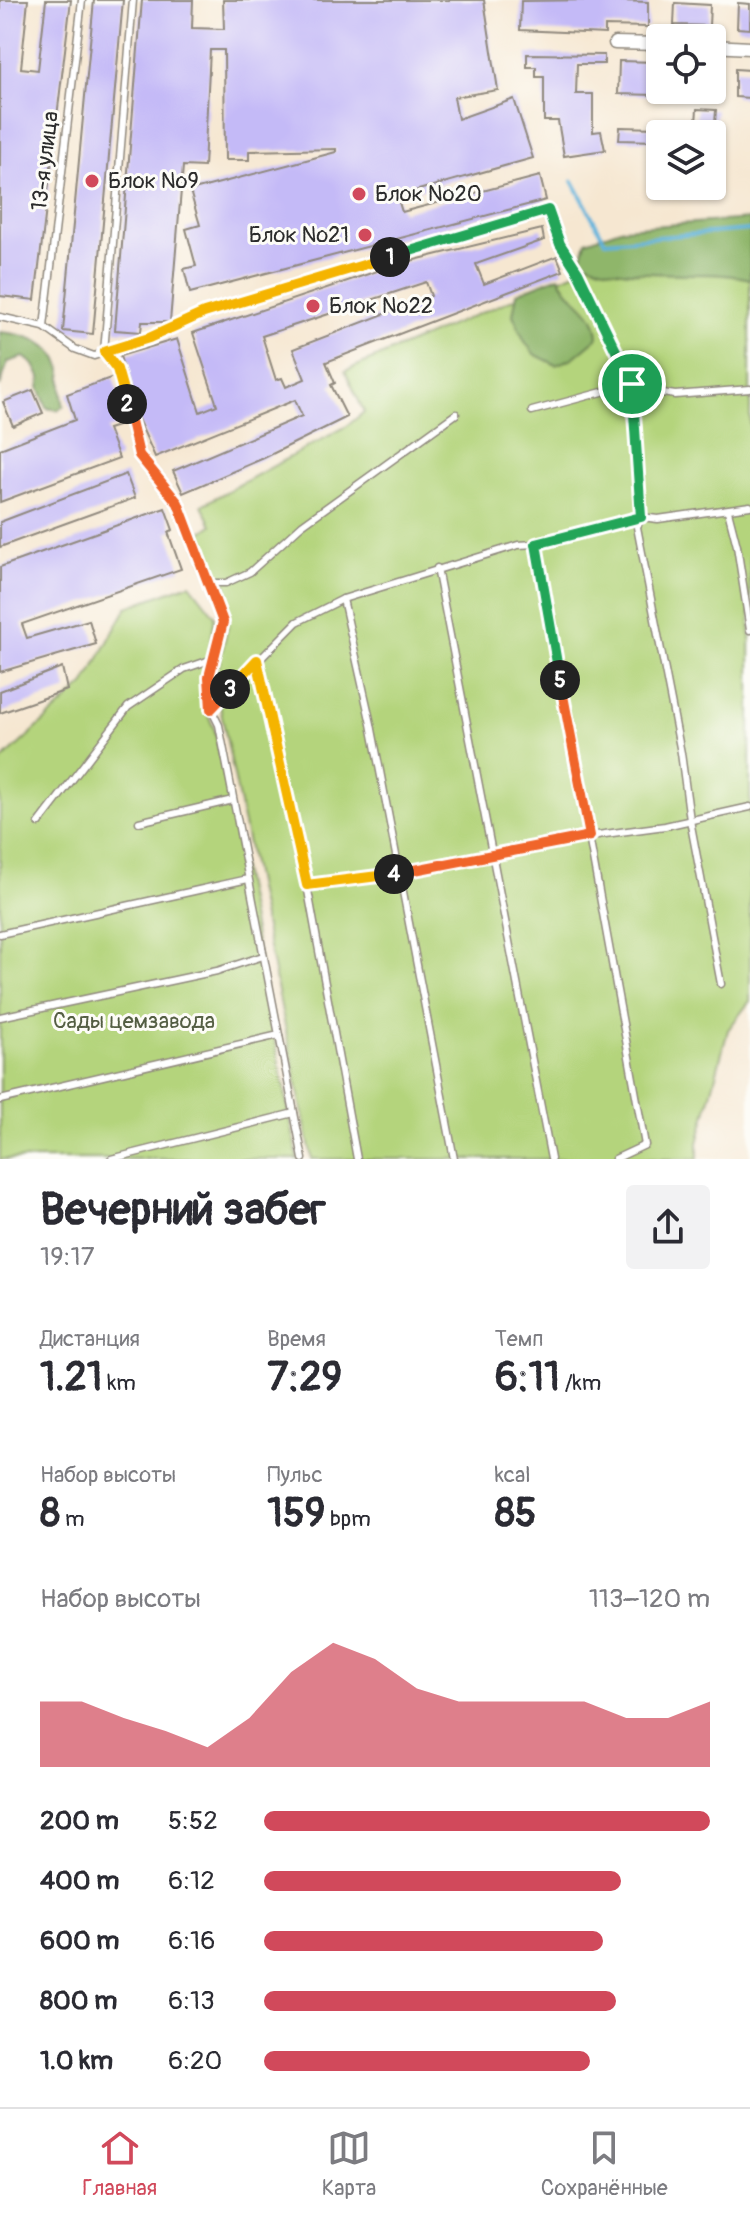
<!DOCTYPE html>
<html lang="ru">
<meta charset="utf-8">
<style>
:root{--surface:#fff;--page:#f2f2f3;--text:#2b2b33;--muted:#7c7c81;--line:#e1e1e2;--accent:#d1495b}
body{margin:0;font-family:Pangolin,sans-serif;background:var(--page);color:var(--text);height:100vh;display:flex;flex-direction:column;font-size:30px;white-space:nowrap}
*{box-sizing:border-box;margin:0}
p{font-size:26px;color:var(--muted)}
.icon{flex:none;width:44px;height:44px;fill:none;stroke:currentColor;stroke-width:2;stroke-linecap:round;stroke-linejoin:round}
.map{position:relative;height:1159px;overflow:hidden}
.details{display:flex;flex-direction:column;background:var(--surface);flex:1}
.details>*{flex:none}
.controls{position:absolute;left:646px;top:24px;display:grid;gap:16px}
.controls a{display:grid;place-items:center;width:80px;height:80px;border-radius:8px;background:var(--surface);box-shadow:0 2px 6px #0004;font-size:40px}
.pin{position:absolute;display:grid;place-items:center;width:68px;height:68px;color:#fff;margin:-34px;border:4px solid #fff;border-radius:50%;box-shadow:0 2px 8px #0007}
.km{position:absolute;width:40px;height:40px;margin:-20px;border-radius:50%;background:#222;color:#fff;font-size:22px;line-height:40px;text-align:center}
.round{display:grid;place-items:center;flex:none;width:84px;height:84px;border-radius:8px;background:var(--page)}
.overview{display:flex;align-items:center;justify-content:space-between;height:136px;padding:0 40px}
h1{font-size:44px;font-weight:700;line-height:60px}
.metrics{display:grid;grid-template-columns:repeat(3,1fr);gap:12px;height:136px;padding:8px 40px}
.metrics div{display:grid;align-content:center}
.metrics b{font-size:40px;font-weight:700}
.metrics small{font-size:22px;font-weight:400}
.metrics p{font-size:22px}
.chart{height:224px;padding:16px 40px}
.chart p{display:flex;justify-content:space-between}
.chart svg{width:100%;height:144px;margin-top:8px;fill:var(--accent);opacity:.7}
ul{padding:0 40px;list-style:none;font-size:26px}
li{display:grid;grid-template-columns:128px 96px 1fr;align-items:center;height:60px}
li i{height:20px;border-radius:10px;background:var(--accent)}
.tab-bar{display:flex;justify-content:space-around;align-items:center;height:112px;border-top:2px solid var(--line);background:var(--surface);font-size:22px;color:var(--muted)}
.tab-bar a{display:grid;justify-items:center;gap:4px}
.tab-bar .on{color:var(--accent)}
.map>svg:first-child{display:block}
.green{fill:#b4d47b;stroke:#708053;stroke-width:2}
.forest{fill:#8fb66b;stroke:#5d704b;stroke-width:2}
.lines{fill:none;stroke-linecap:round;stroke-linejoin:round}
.stream{stroke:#5eb2da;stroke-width:4}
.building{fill:#c4baf7;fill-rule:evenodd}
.service-casing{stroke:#90897e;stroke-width:9}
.minor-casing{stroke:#90897e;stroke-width:15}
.service{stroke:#fff;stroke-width:6}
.minor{stroke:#fff;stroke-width:12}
.split-1-casing{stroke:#fff;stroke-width:16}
.split-2-casing{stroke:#fff;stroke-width:16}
.split-3-casing{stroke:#fff;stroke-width:16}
.split-4-casing{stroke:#fff;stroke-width:16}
.split-5-casing{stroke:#fff;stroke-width:16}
.split-6-casing{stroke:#fff;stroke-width:16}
.split-1{stroke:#22a559;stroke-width:10}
.split-2{stroke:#f5b400;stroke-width:10}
.split-3{stroke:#f0652b;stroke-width:10}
.split-4{stroke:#f5b400;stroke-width:10}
.split-5{stroke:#f0652b;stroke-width:10}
.split-6{stroke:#22a559;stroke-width:10}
.poi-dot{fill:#d1495b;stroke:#fdfcf7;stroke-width:3}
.labels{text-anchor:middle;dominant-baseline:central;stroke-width:6;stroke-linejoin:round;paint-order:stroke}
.street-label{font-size:22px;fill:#2b2b2b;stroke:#fdfcf7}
.poi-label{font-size:22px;fill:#2b2b2b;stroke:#fdfcf7;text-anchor:start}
.park-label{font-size:22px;fill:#545e43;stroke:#fdfcf7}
</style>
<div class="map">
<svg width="750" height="1159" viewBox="0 0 750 1159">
<rect width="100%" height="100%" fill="#fdfcf7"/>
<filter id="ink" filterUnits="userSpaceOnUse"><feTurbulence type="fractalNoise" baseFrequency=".0125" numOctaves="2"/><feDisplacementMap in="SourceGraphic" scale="16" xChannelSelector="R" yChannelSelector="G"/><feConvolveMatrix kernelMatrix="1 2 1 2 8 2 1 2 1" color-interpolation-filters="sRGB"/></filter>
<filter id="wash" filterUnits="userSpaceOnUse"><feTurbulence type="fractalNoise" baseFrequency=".006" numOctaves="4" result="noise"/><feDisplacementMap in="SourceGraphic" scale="32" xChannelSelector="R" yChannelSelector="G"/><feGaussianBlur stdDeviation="1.8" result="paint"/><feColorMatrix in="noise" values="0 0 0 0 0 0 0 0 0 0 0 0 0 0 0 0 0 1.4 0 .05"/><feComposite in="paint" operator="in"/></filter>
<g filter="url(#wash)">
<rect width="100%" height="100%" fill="#f6e7d1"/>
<g class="green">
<path d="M 598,245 L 750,245 L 750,1001 L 728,1030 L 698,1143 L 698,1159 L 312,1159 L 215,682 L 228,625 L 226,583 L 211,570 L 198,535 L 212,525 L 202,505 L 347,426 L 364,412 L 345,371 L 585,268 Z"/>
<path d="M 190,584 L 215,616 L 205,679 L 204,705 L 215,731 L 298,1159 L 0,1159 L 0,762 L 85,684 L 127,607 Z"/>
</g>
<g class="forest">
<path d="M 750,219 L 750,279 C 701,267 622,283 581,259 L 586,241 L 623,228 Z"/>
<path d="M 559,276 C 570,302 596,305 598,337 L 573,358 L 556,365 L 534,354 L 524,340 L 513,315 L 517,293 Z"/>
<path d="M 0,332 C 28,334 65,346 62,381 C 62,391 61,396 64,406 L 58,410 L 47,408 L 39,387 L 41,379 L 34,365 L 24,357 L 8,362 L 0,387 Z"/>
</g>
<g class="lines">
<path class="stream" d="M 573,181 L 605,241 L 750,230"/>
</g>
<g id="blocks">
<g class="building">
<path d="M 0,0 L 28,0 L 21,68 L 38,70 L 46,0 L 71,0 L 35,300 L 0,296 Z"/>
<path d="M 94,0 L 123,0 L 93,334 L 63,331 Z"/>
<path d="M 142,0 L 193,0 L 192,28 L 224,29 L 223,0 L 484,0 L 498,90 L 454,97 L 458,119 L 514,99 L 533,158 L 397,196 L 402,212 L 540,176 L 546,200 L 190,293 L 184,269 L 196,266 L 186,229 L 200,225 L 190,191 L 336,152 L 336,149 L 249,151 L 249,160 L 225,160 L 224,50 L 210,50 L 204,167 L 183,166 L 170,322 L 142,322 L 141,332 L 115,330 Z"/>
<path d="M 595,0 L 648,2 L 648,27 L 605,26 L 605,34 L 520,30 L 521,1 Z"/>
<path d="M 675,3 L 710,5 L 709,26 L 674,25 Z"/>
<path d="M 738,3 L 750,4 L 750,29 L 737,28 Z"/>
<path d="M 527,54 L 604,55 L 604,64 L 577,64 L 576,94 L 593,94 L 593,132 L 601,131 L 605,150 L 564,156 L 558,121 L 544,121 L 544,77 L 536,77 L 536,67 L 527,67 Z"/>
<path d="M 619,61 L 657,62 L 656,95 L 618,94 Z"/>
<path d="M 735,69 L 750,70 L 750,98 L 735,97 Z"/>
<path d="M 697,109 L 716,110 L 715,124 L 696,123 Z"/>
<path d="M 620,127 L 658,128 L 657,141 L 619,140 Z"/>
<path d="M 542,229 L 544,240 L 476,264 L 484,284 L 557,256 L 563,271 L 326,362 L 335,383 L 331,385 L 347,417 L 264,458 L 183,493 L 173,471 L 302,416 L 295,400 L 155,457 L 138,419 L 120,356 L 177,339 L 200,412 L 217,405 L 193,333 L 398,264 ZM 426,282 L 431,296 L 293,349 L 305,379 L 286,387 L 282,378 L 276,380 L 262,336 Z"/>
<path d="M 113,377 L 127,423 L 108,429 L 119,458 L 0,502 L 0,449 L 75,420 L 67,394 Z"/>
<path d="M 33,390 L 43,413 L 13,426 L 3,402 Z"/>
<path d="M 126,474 L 135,498 L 0,547 L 0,522 Z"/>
<path d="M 165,508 L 173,530 L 168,532 L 181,569 L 22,624 L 27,638 L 89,620 L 96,644 L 0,672 L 0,567 Z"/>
<path d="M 62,667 L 67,690 L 0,713 L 0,691 Z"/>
</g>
</g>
</g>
<g filter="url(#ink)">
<use href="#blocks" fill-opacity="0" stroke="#90897e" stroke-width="2"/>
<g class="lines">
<defs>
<g id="service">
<path d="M 133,0 L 104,352 L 117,369 L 133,423 L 139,455 L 178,503 L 223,622 L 209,677 L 209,693 L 211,709 L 219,725 L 303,1159"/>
<path d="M 0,317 L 44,327 L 75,349 L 94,356 L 149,338 L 204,313 L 548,210 L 560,244 L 578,272 L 632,384 L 641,517 L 637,527 L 681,753 L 690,820 L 721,984"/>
<path d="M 44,327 L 82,0"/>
<path d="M 532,411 L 632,384 L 651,391 L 675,395 L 750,389"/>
<path d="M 728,511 L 737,546 L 750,630"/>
<path d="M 536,544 L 645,1145 L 615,1159"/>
<path d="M 437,568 L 551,1159"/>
<path d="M 210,583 L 226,583 L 250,572 L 302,525 L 456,414"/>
<path d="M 343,599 L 371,724 L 454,1159"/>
<path d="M 257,660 L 307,885 L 357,1159"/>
<path d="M 211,709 L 297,622 L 343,599 L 518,545 L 536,544 L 641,517 L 658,519 L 750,506"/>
<path d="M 139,822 L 233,800"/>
<path d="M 39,823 L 128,707 L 184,669 L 213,659"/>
<path d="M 307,885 L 400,874 L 590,836 L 665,826 L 750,807"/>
<path d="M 0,934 L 248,879"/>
<path d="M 0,1017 L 217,971 L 263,956"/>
<path d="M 0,1100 L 279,1035"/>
<path d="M 111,1159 L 294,1113"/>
</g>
<g id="minor">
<path d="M 615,43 L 660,44"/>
<path d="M 712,46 L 750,48"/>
</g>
</defs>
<use href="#service" class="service-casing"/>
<use href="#minor" class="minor-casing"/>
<use href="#service" class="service"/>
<use href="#minor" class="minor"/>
</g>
</g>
<g class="lines" filter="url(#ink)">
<defs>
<path id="split-1" d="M 390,257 L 548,210 L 560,244 L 578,272 L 632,384"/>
<path id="split-2" d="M 127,404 L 117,369 L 104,352 L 149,338 L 204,313 L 390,257"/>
<path id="split-3" d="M 127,404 L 139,455 L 178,503 L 223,622 L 209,677 L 211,709 L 230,689"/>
<path id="split-4" d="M 230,689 L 257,660 L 307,885 L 394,874"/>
<path id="split-5" d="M 394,874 L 590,836 L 560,680"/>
<path id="split-6" d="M 560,680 L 536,544 L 641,517 L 632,384"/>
</defs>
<use href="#split-1" class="split-1-casing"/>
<use href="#split-2" class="split-2-casing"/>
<use href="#split-3" class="split-3-casing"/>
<use href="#split-4" class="split-4-casing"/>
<use href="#split-5" class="split-5-casing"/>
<use href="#split-6" class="split-6-casing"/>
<use href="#split-1" class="split-1"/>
<use href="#split-2" class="split-2"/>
<use href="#split-3" class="split-3"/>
<use href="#split-4" class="split-4"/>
<use href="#split-5" class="split-5"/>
<use href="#split-6" class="split-6"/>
</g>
<g class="poi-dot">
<circle cx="92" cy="181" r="8"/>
<circle cx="359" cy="194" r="8"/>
<circle cx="365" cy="235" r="8"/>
<circle cx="313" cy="306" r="8"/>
</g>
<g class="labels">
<g class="street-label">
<text transform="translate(45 161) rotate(-83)">13-я улица</text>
</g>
<g class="poi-label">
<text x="108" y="181">Блок №9</text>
<text x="375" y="194">Блок №20</text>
<text x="349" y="235" text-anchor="end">Блок №21</text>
<text x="329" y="306">Блок №22</text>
</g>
<g class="park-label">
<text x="134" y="1021">Сады цемзавода</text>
</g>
</g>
</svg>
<div class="controls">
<a><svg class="icon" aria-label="locate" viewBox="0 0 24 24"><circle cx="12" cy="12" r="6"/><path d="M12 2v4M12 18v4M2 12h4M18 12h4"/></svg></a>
<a><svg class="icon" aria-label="layers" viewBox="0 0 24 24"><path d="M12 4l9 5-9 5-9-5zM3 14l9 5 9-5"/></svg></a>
</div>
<div class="pin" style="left:632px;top:384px;background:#1e9e55"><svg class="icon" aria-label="arrive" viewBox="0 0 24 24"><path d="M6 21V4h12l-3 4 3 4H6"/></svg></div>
<b class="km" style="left:390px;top:257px">1</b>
<b class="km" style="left:127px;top:404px">2</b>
<b class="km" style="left:230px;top:689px">3</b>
<b class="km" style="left:394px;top:874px">4</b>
<b class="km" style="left:560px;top:680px">5</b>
</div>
<section class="details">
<div class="overview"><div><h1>Вечерний забег</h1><p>19:17</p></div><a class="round"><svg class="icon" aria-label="share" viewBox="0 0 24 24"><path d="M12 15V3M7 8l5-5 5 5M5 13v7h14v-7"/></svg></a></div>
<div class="metrics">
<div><p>Дистанция</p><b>1.21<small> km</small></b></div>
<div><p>Время</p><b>7:29</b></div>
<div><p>Темп</p><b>6:11<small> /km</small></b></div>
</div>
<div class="metrics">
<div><p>Набор высоты</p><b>8<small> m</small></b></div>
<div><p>Пульс</p><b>159<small> bpm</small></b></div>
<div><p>kcal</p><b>85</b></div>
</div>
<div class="chart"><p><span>Набор высоты</span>113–120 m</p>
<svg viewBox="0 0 160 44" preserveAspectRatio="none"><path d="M0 44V24L10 24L20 29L30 33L40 38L50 29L60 15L70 6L80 11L90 20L100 24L110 24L120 24L130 24L140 29L150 29L160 24V44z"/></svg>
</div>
<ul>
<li><b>200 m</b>5:52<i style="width:100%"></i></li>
<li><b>400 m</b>6:12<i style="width:80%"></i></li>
<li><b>600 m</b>6:16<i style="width:76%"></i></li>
<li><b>800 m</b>6:13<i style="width:79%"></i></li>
<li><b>1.0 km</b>6:20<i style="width:73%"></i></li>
</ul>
</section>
<nav class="tab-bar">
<a class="on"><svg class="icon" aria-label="home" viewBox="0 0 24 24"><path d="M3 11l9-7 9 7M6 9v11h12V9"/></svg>Главная</a>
<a><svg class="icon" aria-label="map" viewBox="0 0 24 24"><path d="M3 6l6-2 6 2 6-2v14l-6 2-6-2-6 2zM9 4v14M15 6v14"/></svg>Карта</a>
<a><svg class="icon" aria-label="saved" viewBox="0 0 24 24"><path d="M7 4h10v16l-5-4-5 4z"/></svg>Сохранённые</a>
</nav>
